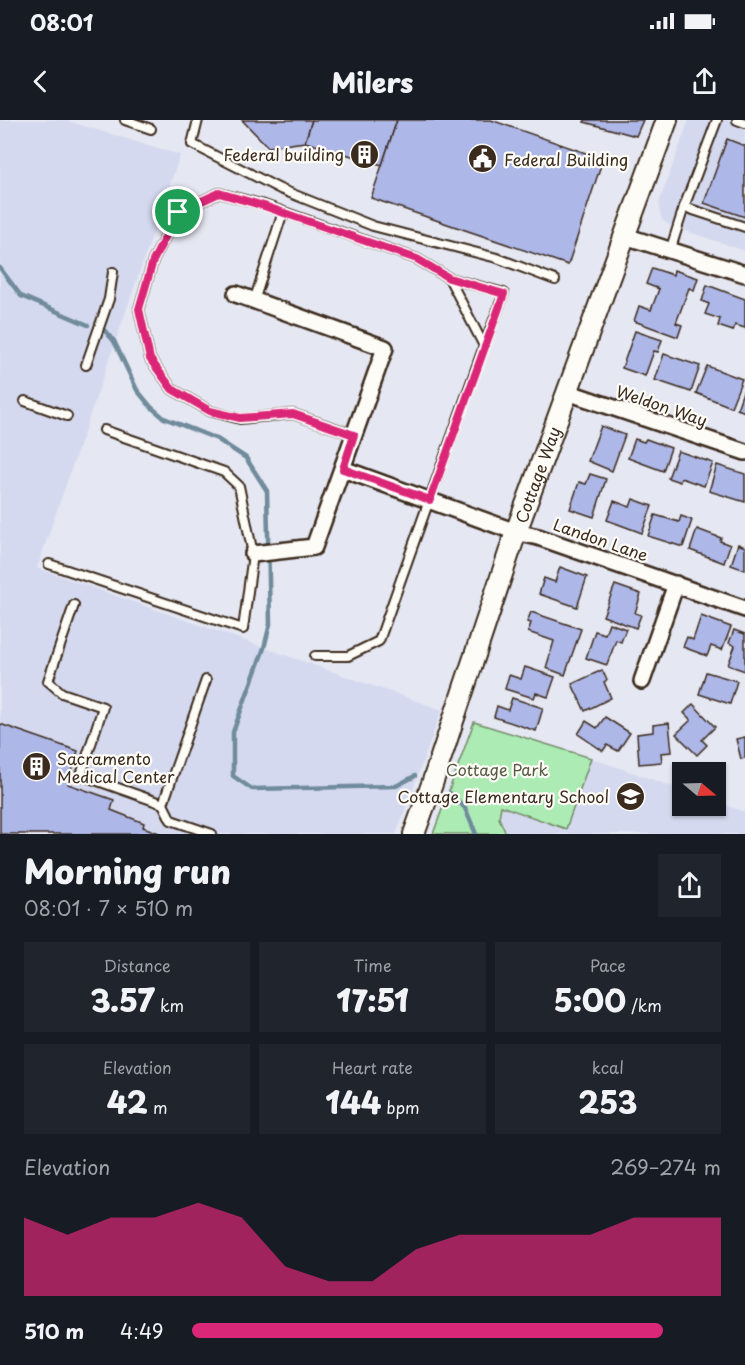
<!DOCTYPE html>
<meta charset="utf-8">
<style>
:root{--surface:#171b24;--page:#20242c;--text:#f1f3f6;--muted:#9ea1a6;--accent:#db2777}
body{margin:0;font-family:"Playpen Sans",sans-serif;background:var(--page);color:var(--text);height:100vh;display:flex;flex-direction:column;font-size:22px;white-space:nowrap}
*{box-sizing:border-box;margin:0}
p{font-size:20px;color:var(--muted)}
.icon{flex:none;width:33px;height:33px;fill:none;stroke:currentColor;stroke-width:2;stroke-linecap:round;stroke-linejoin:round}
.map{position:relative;height:714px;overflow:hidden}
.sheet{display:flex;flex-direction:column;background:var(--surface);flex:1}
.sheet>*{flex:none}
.needle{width:39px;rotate:109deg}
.tools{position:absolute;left:672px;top:642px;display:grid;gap:12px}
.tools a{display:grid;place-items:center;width:54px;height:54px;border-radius:0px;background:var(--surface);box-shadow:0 2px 4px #0004;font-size:30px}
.pin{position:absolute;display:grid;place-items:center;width:51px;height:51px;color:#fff;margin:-26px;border:3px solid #fff;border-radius:50%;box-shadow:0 2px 6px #0007}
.round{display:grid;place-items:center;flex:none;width:63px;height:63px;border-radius:0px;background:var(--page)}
.overview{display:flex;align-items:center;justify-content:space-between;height:102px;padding:0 24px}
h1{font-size:33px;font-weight:800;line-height:45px}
.figures{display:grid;grid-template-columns:repeat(3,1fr);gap:9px;height:102px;padding:6px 24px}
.figures div{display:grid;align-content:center;border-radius:0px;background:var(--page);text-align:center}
.figures b{font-size:30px;font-weight:800}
.figures small{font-size:16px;font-weight:400}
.figures p{font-size:16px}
.chart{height:168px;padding:12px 24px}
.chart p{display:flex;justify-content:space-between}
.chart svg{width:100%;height:108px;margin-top:6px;fill:var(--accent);opacity:.7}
ul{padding:0 24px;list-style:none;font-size:20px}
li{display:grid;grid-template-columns:96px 72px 1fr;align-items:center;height:45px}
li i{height:15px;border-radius:8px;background:var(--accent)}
.status{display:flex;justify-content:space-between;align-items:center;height:42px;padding:0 30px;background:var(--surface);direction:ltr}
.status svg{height:16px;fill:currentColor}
header{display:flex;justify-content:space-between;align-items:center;height:78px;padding:0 24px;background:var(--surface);font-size:27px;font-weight:800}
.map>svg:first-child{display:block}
.built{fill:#d4d9ef}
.green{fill:#acebb3;stroke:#748a68;stroke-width:1.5}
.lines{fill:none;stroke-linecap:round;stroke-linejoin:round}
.stream{stroke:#6f8b9c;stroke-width:4.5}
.building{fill:#adb7e8;stroke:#3b2a1e;stroke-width:1.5}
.service-casing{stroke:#3b2a1e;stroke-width:12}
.minor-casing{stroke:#3b2a1e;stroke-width:20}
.tertiary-casing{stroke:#3b2a1e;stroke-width:24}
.service{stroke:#fdfcf7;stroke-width:8}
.minor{stroke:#fdfcf7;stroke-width:15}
.tertiary{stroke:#fdfcf7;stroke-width:20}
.route-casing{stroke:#fff;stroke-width:12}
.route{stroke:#db2777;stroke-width:8}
.labels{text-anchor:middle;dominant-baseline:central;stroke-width:4.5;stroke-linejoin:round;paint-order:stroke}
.poi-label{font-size:16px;fill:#3b2a1e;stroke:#fdfcf7;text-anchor:end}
.street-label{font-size:16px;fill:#3b2a1e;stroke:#fdfcf7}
.park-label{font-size:16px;fill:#575a43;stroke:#fdfcf7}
</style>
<div class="status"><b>08:01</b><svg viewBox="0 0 49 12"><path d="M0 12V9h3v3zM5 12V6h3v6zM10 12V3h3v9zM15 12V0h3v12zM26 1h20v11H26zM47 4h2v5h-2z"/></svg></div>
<header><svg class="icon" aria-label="back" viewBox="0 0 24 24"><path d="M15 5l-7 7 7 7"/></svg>Milers<svg class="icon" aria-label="share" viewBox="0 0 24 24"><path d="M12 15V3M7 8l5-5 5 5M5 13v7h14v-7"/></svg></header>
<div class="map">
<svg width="745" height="714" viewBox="0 0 745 714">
<rect width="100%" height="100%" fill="#e5e7f2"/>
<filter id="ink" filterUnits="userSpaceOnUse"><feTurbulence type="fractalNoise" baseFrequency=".0167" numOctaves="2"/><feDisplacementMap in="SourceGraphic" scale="12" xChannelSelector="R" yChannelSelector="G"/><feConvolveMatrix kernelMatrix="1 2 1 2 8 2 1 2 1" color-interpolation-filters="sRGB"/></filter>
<g filter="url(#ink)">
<g class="built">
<path d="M 0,0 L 64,0 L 180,35 L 37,448 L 442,590 L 396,714 L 0,714 Z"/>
<path d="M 689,0 L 745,0 L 745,131 L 669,105 L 662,100 L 659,88 L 660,80 Z"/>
<path d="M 591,638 L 682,670 L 682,686 L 716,686 L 716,682 L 745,692 L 745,714 L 506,714 L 499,698 L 501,686 L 565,709 Z"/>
</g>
<path class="green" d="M 474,602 L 591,638 L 566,709 L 501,686 L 499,698 L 506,714 L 433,714 Z"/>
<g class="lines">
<g class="stream">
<path d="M 0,148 L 21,176 L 88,205"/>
<path d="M 105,211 L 114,221 L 137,270 L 151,287 L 164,298 L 217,319 L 246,338 L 267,371 L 270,504 L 264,528 L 233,612 L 233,656 L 252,669 L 396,666 L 415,656"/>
<path d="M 450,673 L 465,688 L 476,714"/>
</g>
</g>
<g class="building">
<path d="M 242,0 L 312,0 L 305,22 L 268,27 Z"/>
<path d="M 312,0 L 397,0 L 382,45 L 305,22 Z"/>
<path d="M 397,0 L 491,0 L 603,39 L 568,145 L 371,78 Z"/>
<path d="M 585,0 L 643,0 L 636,16 L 584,2 Z"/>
<path d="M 727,19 L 745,26 L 745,97 L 704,83 Z"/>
<path d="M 652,148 L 673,155 L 674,150 L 698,158 L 694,170 L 689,168 L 676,203 L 682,205 L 678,217 L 634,201 L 639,186 L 651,190 L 659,169 L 646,164 Z"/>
<path d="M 707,165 L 745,179 L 745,208 L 735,205 L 733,211 L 718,206 L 720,199 L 705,194 L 709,184 L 702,181 Z"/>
<path d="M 635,211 L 662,220 L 658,232 L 654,231 L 645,256 L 622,248 Z"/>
<path d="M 664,234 L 700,246 L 691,272 L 655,260 Z"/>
<path d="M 707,246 L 742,259 L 731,287 L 696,273 Z"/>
<path d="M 745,266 L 745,292 L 737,289 Z"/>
<path d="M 601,306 L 625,315 L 612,351 L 588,341 Z"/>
<path d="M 635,319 L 644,322 L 646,319 L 671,328 L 663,351 L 628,338 Z"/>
<path d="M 678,331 L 713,343 L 704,366 L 681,358 L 680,362 L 668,358 Z"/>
<path d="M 717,345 L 745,354 L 745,382 L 709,371 Z"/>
<path d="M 590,354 L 606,359 L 594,397 L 570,389 L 579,362 L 586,364 Z"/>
<path d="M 633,379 L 652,386 L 642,413 L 607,400 L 614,381 L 630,387 Z"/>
<path d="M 655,395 L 679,402 L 681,396 L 692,400 L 683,427 L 648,416 Z"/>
<path d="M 697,409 L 721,418 L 720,421 L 730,425 L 724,443 L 690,430 Z"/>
<path d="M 738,424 L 745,427 L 745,450 L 731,445 Z"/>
<path d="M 560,447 L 587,457 L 577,487 L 539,474 L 544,458 L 555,462 Z"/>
<path d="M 615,465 L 641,474 L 635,493 L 641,495 L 636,508 L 603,496 Z"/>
<path d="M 531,492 L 581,509 L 565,555 L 546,548 L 554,521 L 528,512 L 531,503 L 527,502 Z"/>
<path d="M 701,496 L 731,507 L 722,530 L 711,526 L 707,536 L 683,527 L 687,517 L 693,520 Z"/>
<path d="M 609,503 L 626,509 L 621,522 L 616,520 L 607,545 L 586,538 L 595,511 L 605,514 Z"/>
<path d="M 734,510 L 745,514 L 745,551 L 728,545 L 735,526 L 729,523 Z"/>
<path d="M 525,547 L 555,557 L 548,577 L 536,573 L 534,578 L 505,569 L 509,555 L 521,559 Z"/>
<path d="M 602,550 L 607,560 L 604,562 L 611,578 L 585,591 L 572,564 Z"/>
<path d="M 706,552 L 737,561 L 730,584 L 699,574 Z"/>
<path d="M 512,578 L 543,588 L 536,611 L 494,597 L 497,586 L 508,590 Z"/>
<path d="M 693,584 L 715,607 L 702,620 L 707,625 L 697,635 L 676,614 L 691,600 L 684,593 Z"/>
<path d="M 605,597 L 630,613 L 618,631 L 607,625 L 603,631 L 578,614 L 586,601 L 597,608 Z"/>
<path d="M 669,603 L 672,632 L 661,633 L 662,642 L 639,644 L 637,614 L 653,612 L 653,605 Z"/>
<path d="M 0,604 L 78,631 L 68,664 L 114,680 L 111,690 L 144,703 L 143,707 L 162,714 L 0,714 Z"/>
<path d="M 745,617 L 745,638 L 741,639 L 736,619 Z"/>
</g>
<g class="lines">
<defs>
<g id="service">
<path d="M 125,0 L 151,9"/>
<path d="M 198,0 L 192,24 L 280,69 L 373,106 L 497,138 L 555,160"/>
<path d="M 737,0 L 745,3"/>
<path d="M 684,87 L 717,0"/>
<path d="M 670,131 L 684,87 L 745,107"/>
<path d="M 449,158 L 504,173 L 484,226"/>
<path d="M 254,181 L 283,92"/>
<path d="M 86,245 L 109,179 L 113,152"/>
<path d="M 25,281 L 67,296"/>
<path d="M 49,444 L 243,509 L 253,434 L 239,366 L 224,352 L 104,310"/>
<path d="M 74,485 L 48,561 L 62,573 L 103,587 L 81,655 L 163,684 L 171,700 L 212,714"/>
<path d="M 315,536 L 348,536 L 379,521 L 484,226 L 449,158 L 417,139 L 264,85 L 219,73 L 178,92 L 153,141 L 139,189 L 150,239 L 172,269 L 210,291 L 240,299 L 293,294 L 355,315"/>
<path d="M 163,684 L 206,560"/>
</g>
<g id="minor">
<path d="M 625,116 L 745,154"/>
<path d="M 236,174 L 385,228 L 314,427 L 253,434"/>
<path d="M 567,272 L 745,332"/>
<path d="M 343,349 L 516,412 L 538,417 L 745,489"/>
<path d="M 642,561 L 676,464"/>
</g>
<g id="tertiary">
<path id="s1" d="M 414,714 L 432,664 L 516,412 L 667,0"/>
</g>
</defs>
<use href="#service" class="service-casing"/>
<use href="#minor" class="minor-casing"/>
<use href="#tertiary" class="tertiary-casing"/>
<use href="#service" class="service"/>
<use href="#minor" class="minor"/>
<use href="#tertiary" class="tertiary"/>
</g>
</g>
<g class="lines" filter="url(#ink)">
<defs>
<path id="route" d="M 219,73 L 264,86 L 417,139 L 449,158 L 504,174 L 430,380 L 343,349 L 354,315 L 293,294 L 240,298 L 210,291 L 172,269 L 150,239 L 139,189 L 153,141 L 178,92 Z"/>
</defs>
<use href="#route" class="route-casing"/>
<use href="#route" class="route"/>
</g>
<defs>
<symbol id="building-disc" viewBox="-11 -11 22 22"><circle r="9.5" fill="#3b2a1e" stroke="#fdfcf7"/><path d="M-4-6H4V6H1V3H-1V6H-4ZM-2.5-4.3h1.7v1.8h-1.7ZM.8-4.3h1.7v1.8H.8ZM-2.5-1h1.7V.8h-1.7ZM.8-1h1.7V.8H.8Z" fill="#fff"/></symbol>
<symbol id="civic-disc" viewBox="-11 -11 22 22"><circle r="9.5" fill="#3b2a1e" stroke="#fdfcf7"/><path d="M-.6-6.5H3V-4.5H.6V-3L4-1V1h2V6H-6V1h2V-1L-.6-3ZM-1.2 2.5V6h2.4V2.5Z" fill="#fff"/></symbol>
<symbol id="school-disc" viewBox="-11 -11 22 22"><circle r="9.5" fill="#3b2a1e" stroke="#fdfcf7"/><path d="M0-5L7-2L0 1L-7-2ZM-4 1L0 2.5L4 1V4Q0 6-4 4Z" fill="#fff"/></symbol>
</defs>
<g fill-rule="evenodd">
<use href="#building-disc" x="348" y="18" width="33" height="33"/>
<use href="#civic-disc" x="466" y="22" width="33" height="33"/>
<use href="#building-disc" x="20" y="630" width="33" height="33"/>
<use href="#school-disc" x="614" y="660" width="33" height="33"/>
</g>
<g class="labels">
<g class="poi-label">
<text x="344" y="34">Federal building</text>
<text x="504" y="39" text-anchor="start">Federal Building</text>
<text x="57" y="638" text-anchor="start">Sacramento<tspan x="57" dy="18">Medical Center</tspan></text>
<text x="609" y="676">Cottage Elementary School</text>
</g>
<g class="street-label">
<text transform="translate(662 285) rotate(19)">Weldon Way</text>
<text stroke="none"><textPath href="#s1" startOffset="380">Cottage Way</textPath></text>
<text transform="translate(601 419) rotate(19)">Landon Lane</text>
</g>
<g class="park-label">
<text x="497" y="649">Cottage Park</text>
</g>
</g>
</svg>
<div class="tools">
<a><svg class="needle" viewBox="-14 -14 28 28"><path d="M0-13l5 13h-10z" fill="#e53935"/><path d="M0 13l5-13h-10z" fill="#9ea1a6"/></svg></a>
</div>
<div class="pin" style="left:178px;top:92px;background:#1e9e55"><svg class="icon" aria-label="arrive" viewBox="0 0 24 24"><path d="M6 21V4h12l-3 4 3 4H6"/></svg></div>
</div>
<section class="sheet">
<div class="overview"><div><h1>Morning run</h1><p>08:01 · 7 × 510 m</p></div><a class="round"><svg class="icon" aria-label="share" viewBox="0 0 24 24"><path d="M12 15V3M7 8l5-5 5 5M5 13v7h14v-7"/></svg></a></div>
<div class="figures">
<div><p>Distance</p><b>3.57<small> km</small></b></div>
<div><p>Time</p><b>17:51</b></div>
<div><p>Pace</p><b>5:00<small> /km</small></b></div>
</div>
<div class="figures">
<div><p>Elevation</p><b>42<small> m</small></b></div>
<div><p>Heart rate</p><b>144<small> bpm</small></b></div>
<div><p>kcal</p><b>253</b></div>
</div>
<div class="chart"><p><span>Elevation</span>269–274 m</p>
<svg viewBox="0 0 160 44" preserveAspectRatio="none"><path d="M0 44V12L10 19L20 12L30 12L40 6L50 12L60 32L70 38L80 38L90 25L100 19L110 19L120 19L130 19L140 12L150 12L160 12V44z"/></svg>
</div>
<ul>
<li><b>510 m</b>4:49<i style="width:89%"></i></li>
</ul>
</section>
